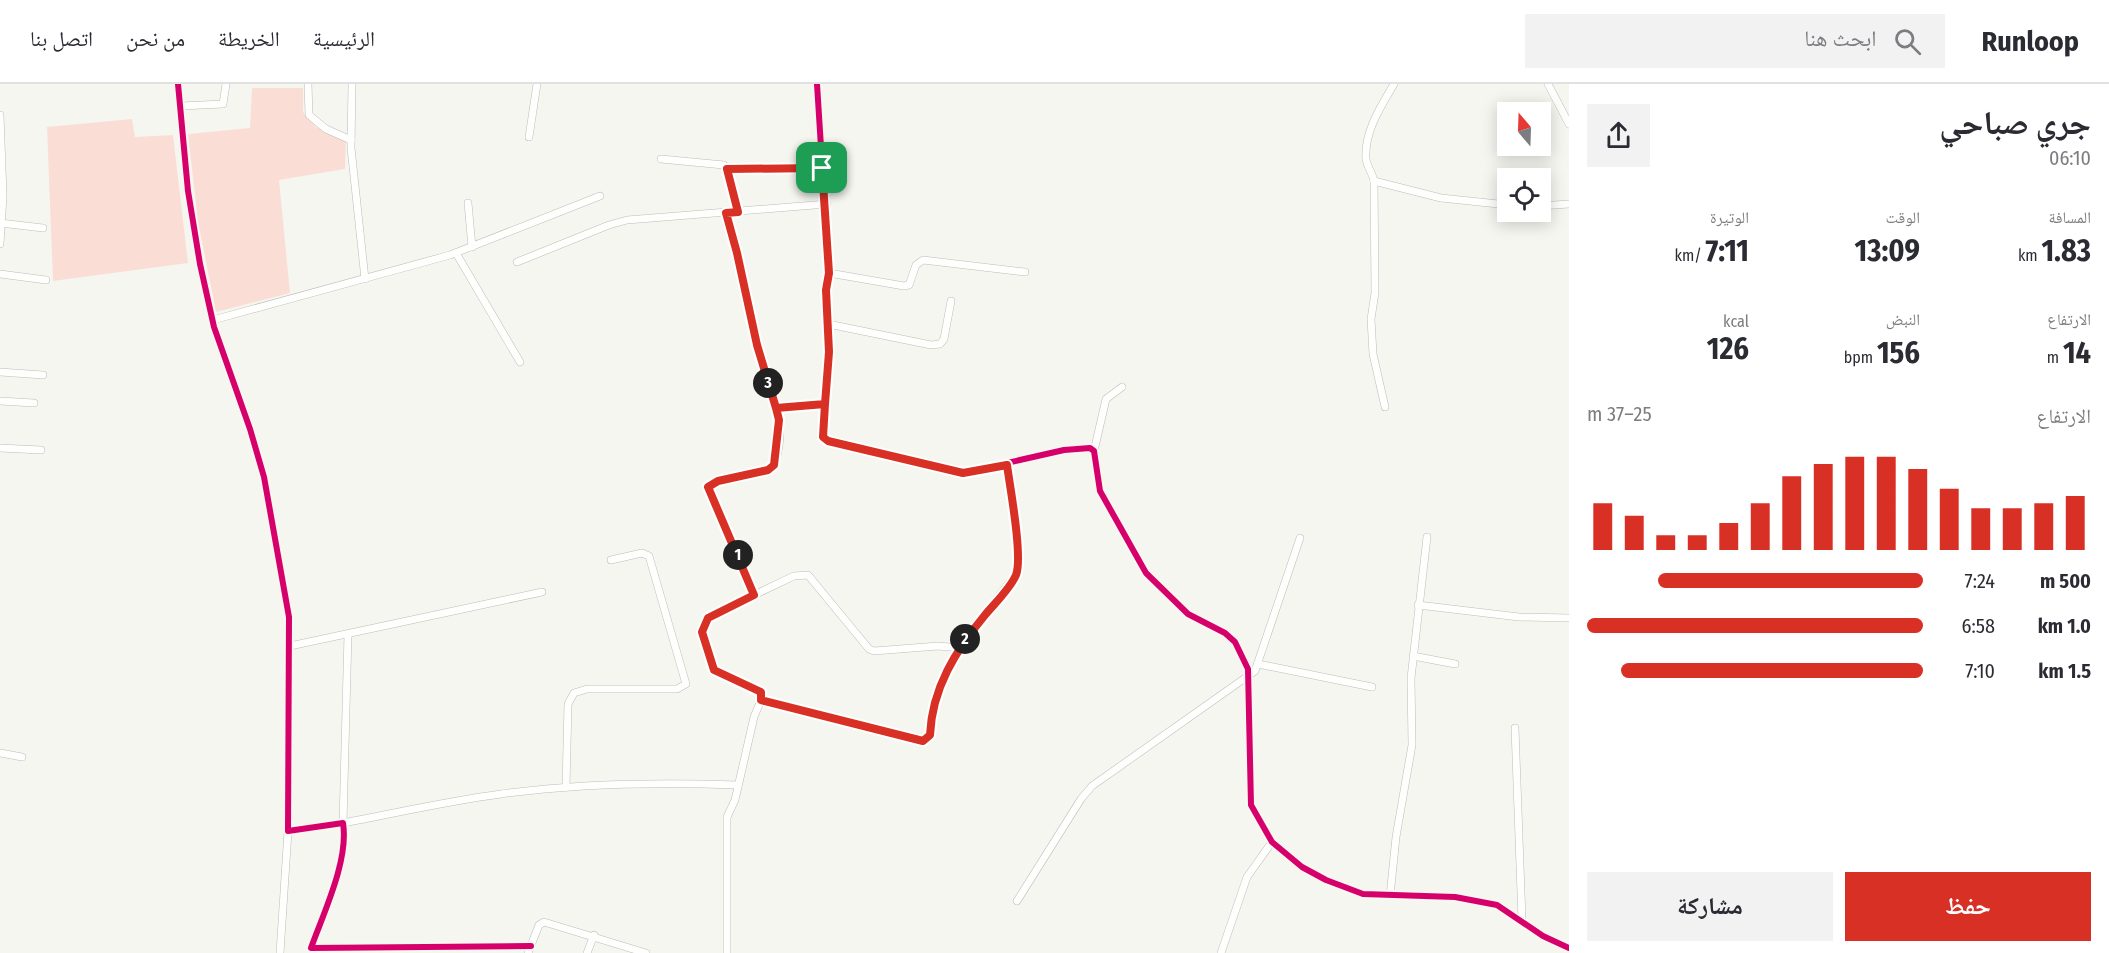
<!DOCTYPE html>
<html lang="ar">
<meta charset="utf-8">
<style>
:root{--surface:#fff;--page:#f2f2f3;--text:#2b2b33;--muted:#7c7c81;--line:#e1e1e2;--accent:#d93025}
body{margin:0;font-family:"Fira Sans Condensed","Noto Naskh Arabic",sans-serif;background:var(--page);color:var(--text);direction:rtl;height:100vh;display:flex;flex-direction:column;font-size:22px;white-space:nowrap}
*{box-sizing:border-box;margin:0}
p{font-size:20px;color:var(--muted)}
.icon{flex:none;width:33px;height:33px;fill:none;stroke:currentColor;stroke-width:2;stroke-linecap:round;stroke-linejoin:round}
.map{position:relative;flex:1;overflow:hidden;direction:ltr}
.drawer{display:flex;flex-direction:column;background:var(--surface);width:540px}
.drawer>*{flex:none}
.needle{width:39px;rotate:341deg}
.fabs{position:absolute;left:1497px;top:18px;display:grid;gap:12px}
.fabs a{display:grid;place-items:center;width:54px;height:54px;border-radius:0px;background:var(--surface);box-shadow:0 3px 15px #0003;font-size:30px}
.pin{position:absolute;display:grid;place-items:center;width:51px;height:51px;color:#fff;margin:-26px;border-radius:12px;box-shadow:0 3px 9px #0006}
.km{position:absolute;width:30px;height:30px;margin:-15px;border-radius:50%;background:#222;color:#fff;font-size:16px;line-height:30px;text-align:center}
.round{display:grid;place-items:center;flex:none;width:63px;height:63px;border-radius:0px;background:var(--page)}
.headline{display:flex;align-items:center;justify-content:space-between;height:102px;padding:0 18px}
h1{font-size:33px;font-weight:700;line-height:45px}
.figures{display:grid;grid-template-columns:repeat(3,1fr);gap:9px;height:102px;padding:6px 18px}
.figures div{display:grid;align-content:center}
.figures b{font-size:30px;font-weight:700}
.figures small{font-size:16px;font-weight:400}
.figures p{font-size:16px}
.chart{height:168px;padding:12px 18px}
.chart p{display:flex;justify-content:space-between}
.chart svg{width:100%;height:108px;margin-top:6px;stroke:var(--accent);stroke-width:6}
.action{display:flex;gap:12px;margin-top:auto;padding:12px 18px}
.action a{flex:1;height:69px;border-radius:0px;background:var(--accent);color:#fff;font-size:24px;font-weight:700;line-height:69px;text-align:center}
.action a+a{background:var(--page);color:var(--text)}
ul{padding:0 18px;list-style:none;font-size:20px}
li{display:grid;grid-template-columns:96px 72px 1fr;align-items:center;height:45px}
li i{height:15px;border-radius:8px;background:var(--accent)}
header{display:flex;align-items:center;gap:36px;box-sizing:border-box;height:84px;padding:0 30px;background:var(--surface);border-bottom:2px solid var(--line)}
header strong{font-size:28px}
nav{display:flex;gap:33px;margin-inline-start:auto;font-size:21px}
.search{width:420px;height:54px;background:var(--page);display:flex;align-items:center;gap:15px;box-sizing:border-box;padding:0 21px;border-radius:0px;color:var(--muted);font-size:22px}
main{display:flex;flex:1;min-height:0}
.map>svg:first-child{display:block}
.green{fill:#faded6}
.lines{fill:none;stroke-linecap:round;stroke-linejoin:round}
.minor-casing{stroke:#bcbcb9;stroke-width:8}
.minor{stroke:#fefefd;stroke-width:7}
.cycleway-casing{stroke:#f8f7ef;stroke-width:10}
.cycleway{stroke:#d6006c;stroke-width:6}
.route-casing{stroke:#fff;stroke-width:12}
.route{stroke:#d93025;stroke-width:8}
</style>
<header>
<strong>Runloop</strong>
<div class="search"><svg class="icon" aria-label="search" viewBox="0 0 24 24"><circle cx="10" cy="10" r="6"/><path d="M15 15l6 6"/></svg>ابحث هنا</div>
<nav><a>الرئيسية</a><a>الخريطة</a><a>من نحن</a><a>اتصل بنا</a></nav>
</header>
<main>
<section class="drawer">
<div class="headline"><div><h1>جري صباحي</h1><p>06:10</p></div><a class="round"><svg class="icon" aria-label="share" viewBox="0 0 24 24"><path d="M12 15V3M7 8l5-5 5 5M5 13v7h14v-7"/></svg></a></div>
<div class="figures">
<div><p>المسافة</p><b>1.83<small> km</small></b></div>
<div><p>الوقت</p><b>13:09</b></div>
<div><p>الوتيرة</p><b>7:11<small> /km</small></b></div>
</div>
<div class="figures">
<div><p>الارتفاع</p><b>14<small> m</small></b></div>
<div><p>النبض</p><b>156<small> bpm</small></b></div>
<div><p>kcal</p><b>126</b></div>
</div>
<div class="chart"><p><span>الارتفاع</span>25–37 m</p>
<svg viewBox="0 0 160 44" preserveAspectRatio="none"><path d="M5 44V25M15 44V30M25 44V38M35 44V38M45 44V33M55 44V25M65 44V14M75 44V9M85 44V6M95 44V6M105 44V11M115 44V19M125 44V27M135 44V27M145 44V25M155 44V22"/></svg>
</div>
<ul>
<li><b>500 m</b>7:24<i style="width:79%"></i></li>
<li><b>1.0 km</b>6:58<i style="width:100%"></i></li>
<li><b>1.5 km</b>7:10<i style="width:90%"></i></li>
</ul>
<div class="action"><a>حفظ</a><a>مشاركة</a></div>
</section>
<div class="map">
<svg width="1569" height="869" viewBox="0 0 1569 869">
<rect width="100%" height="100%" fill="#f6f6f1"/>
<g class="green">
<path d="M 252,4 L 303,4 L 303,28 L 316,43 L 346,58 L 345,85 L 279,96 L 290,209 L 216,228 L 198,138 L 188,50 L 250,44 Z"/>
<path d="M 132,35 L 135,53 L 173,51 L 188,179 L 53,197 L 47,43 Z"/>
</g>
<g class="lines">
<defs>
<g id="minor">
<path d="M 178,0 L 188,107 L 200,180 L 214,243 L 250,345 L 264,393 L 289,533 L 288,747 L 343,739 C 349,776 324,828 311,864 L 531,862"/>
<path d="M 308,0 L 309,31 L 326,45 L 351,56"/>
<path d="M 352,0 L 351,64 L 365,195"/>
<path d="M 817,0 L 829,189 L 826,206 L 829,268 L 823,353 L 828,357 L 963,389 L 1064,366 L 1090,364 L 1094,367 L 1100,407 L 1146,489 L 1188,530 L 1225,549 L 1235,558 L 1248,585 L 1251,721 L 1272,758 L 1302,783 L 1326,796 L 1363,810 L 1455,813 L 1497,821 L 1543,852 L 1569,864"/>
<path d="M 1548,0 L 1569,40"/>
<path d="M 181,22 L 223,20 L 226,0"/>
<path d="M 0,31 L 3,112 L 0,160"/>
<path d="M 529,53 L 537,0"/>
<path d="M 661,75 L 724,81 L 727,85"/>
<path d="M 1374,97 L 1441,114 L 1508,121"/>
<path d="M 468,119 L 472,163"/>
<path d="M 1540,122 L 1569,120"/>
<path d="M 738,128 L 727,85 L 823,84"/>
<path d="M 726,129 C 738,172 746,215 756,259 C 762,284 774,308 778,334 C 781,349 781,376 768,386 L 718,397 L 708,403 L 754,511 L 708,534 L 702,547 L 714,586 L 761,608 L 761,616"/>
<path d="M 0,139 L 43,144"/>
<path d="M 456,169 L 520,278"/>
<path d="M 517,178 L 609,141 L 627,136 L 827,120"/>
<path d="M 829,189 L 904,202 L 909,201 L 916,181 L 923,176 L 1025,188"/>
<path d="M 0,190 L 46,196"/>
<path d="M 213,236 L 450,171 L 600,112"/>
<path d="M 828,240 L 931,261 L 940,260 L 944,255 L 951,217"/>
<path d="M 0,288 L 43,291"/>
<path d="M 0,317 L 34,319"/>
<path d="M 1385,323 L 1373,270 L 1371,235 L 1375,209 L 1374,97 C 1373,90 1367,83 1366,75 C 1364,48 1381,22 1394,0"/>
<path d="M 775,324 L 825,320"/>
<path d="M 0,364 L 41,366"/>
<path d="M 1094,367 L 1106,315 L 1122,303"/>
<path d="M 754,511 L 794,492 L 808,491 L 869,565 L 874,567 L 938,562 L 960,564"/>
<path d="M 1418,521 L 1519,533 L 1569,534"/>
<path d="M 348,550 L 343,739 C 396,729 448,717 501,710 C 580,699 659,698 738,701"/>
<path d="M 290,562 L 542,508"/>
<path d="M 1413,572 L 1455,580"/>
<path d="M 1258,580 L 1372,603"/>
<path d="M 1515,644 L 1522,836"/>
<path d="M 0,669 L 22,673"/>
<path d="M 566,703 L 568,620 L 574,609 L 587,605 L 677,605 L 686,600 L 649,472 L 642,469 L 611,476"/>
<path d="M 1390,812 L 1396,753 L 1412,661 L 1411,594 L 1427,453"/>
<path d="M 1017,817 L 1081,715 L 1092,702 L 1255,587 L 1300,454"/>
<path d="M 280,869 L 288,747"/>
<path d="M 528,869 L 539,841 L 544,838 L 646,869"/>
<path d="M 587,869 L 594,851"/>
<path d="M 727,869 L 727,733 L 735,716 L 754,633 L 761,616 L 917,657 L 927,655 L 930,651 L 931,630 L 936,612 L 951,579 L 964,557 L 1016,490 L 1018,474 L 1007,381"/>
<path d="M 1221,869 L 1247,793 L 1272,758"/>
</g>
</defs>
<use href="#minor" class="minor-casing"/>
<use href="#minor" class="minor"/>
<defs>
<g id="cycleway">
<path d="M 178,0 L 188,107 L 200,180 L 214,243 L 250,345 L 264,393 L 289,533 L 288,747 L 343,739 C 349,776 324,828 311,864 L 531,862"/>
<path d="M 817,0 L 829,189 L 826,206 L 829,268 L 823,353 L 828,357 L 963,389 L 1064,366 L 1090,364 L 1094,367 L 1100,407 L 1146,489 L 1188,530 L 1225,549 L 1235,558 L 1248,585 L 1251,721 L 1272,758 L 1302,783 L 1326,796 L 1363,810 L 1455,813 L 1497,821 L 1543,852 L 1569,864"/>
</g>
</defs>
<use href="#cycleway" class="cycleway-casing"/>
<use href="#cycleway" class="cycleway"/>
</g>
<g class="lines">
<defs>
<path id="route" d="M 822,84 L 829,189 L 826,206 L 829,268 L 825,320 L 776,324 L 779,336 L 774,381 L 768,386 L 718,397 L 708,403 L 754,511 L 708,534 L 702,548 L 714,586 L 761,608 L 761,616 L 923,657 L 930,651 C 932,604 956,566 985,531 C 994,520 1010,505 1016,491 C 1023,473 1010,403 1007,381 L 963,389 L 828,357 L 823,353 L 825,320 L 776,324 L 757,261 L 737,169 L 726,129 L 738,128 L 727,85 L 822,84"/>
</defs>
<use href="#route" class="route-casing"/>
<use href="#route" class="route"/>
</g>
</svg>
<div class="fabs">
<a><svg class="needle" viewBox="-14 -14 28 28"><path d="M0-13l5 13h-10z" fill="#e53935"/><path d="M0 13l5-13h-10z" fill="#7c7c81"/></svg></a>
<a><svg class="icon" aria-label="locate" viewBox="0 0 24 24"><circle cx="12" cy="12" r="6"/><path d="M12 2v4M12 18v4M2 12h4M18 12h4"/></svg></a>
</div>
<div class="pin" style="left:822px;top:84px;background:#1e9e55"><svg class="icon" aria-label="arrive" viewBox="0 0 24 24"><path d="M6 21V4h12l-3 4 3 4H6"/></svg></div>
<b class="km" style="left:738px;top:471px">1</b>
<b class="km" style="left:965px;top:555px">2</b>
<b class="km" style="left:768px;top:299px">3</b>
</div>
</main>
